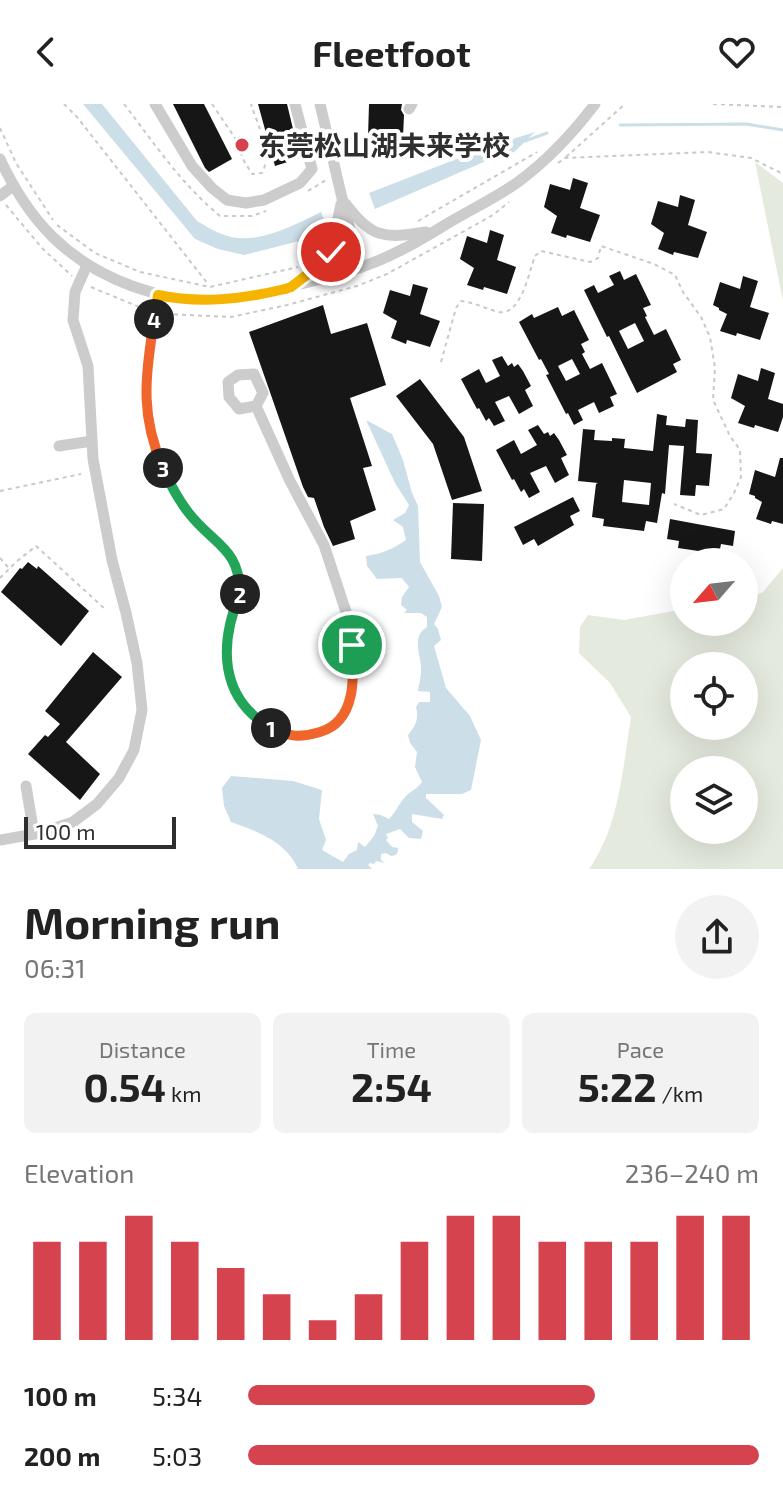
<!DOCTYPE html>
<meta charset="utf-8">
<style>
:root{--surface:#fff;--page:#f2f2f2;--text:#222;--muted:#767676;--accent:#d4434e}
body{margin:0;font-family:"Exo 2","Noto Sans SC",sans-serif;background:var(--page);color:var(--text);height:100vh;display:flex;flex-direction:column;font-size:30px;white-space:nowrap}
*{box-sizing:border-box;margin:0}
p{font-size:26px;color:var(--muted)}
.icon{flex:none;width:44px;height:44px;fill:none;stroke:currentColor;stroke-width:2;stroke-linecap:round;stroke-linejoin:round}
.map{position:relative;height:765px;overflow:hidden}
.drawer{display:flex;flex-direction:column;background:var(--surface);flex:1}
.drawer>*{flex:none}
.needle{width:52px;rotate:242deg}
.controls{position:absolute;left:670px;top:444px;display:grid;gap:16px}
.controls a{display:grid;place-items:center;width:88px;height:88px;border-radius:50%;background:var(--surface);box-shadow:0 8px 32px #0002;font-size:40px}
.scale{position:absolute;left:24px;bottom:20px;width:152px;box-sizing:border-box;padding-left:8px;border:4px solid #2f2f2f;border-top:0;font-size:22px;line-height:28px;white-space:nowrap;color:#2f2f2f;-webkit-text-stroke:6px #fff;paint-order:stroke}
.pin{position:absolute;display:grid;place-items:center;width:68px;height:68px;color:#fff;margin:-34px;border:4px solid #fff;border-radius:50%;box-shadow:0 2px 8px #0007}
.km{position:absolute;width:40px;height:40px;margin:-20px;border-radius:50%;background:#222;color:#fff;font-size:22px;line-height:40px;text-align:center}
.round{display:grid;place-items:center;flex:none;width:84px;height:84px;border-radius:42px;background:var(--page)}
.head{display:flex;align-items:center;justify-content:space-between;height:136px;padding:0 24px}
h1{font-size:44px;font-weight:700;line-height:60px}
.figures{display:grid;grid-template-columns:repeat(3,1fr);gap:12px;height:136px;padding:8px 24px}
.figures div{display:grid;align-content:center;border-radius:12px;background:var(--page);text-align:center}
.figures b{font-size:40px;font-weight:700}
.figures small{font-size:22px;font-weight:400}
.figures p{font-size:22px}
.chart{height:224px;padding:16px 24px}
.chart p{display:flex;justify-content:space-between}
.chart svg{width:100%;height:144px;margin-top:8px;stroke:var(--accent);stroke-width:6}
ul{padding:0 24px;list-style:none;font-size:26px}
li{display:grid;grid-template-columns:128px 96px 1fr;align-items:center;height:60px}
li i{height:20px;border-radius:10px;background:var(--accent)}
header{display:flex;justify-content:space-between;align-items:center;height:104px;padding:0 24px;background:var(--surface);font-size:36px;font-weight:700}
.map>svg:first-child{display:block}
.green{fill:#e5eade;fill-rule:evenodd}
.water{fill:#ccdee8}
.lines{fill:none;stroke-linecap:round;stroke-linejoin:round}
.stream{stroke:#ccdee8;stroke-width:3}
.building{fill:#161616;fill-rule:evenodd}
.path{stroke:#c9c9c9;stroke-width:2;stroke-dasharray:4 4;stroke-linecap:butt}
.minor{stroke:#ccc;stroke-width:11}
.split-1-casing{stroke:#fff;stroke-width:16}
.split-2-casing{stroke:#fff;stroke-width:16}
.split-3-casing{stroke:#fff;stroke-width:16}
.split-4-casing{stroke:#fff;stroke-width:16}
.split-5-casing{stroke:#fff;stroke-width:16}
.split-6-casing{stroke:#fff;stroke-width:16}
.split-1{stroke:#f0652b;stroke-width:10}
.split-2{stroke:#22a559;stroke-width:10}
.split-3{stroke:#22a559;stroke-width:10}
.split-4{stroke:#f0652b;stroke-width:10}
.split-5{stroke:#f5b400;stroke-width:10}
.split-6{stroke:#f5b400;stroke-width:10}
.poi-dot{fill:#d4434e;stroke:#fff;stroke-width:3}
.labels{text-anchor:middle;dominant-baseline:central;stroke-width:8;stroke-linejoin:round;paint-order:stroke}
.poi-label{font-size:28px;font-weight:bold;fill:#2f2f2f;stroke:#fff;text-anchor:start}
</style>
<header><svg class="icon" aria-label="back" viewBox="0 0 24 24"><path d="M15 5l-7 7 7 7"/></svg>Fleetfoot<svg class="icon" aria-label="heart" viewBox="0 0 24 24"><path d="M12 20l-8-8c-3-5 5-10 8-4 3-6 11-1 8 4z"/></svg></header>
<div class="map">
<svg width="783" height="765" viewBox="0 0 783 765">
<rect width="100%" height="100%" fill="#fff"/>
<g class="green">
<path d="M 755,58 L 783,79 L 783,197 Z"/>
<path d="M 783,464 L 783,765 L 589,765 C 619,724 623,662 631,613 L 610,579 L 579,549 L 580,523 L 588,511 L 624,516 L 684,505 L 684,518 L 744,518 L 744,493 L 762,489 ZM 744,562 L 744,622 L 684,622 L 684,562 ZM 744,666 L 744,726 L 684,726 L 684,666 Z"/>
</g>
<g class="water">
<path d="M 83,0 L 102,0 L 197,117 C 207,123 219,130 231,133 C 262,139 294,121 321,108 L 327,124 L 303,136 L 244,151 L 218,145 L 195,135 Z"/>
<path d="M 535,28 L 510,52 L 500,51 L 375,105 L 369,89 L 490,42 Z"/>
<path d="M 366,316 L 392,330 L 403,356 L 412,389 L 418,402 L 420,458 L 439,492 L 442,503 L 434,520 L 438,525 L 441,536 L 434,542 L 446,584 L 470,612 L 481,636 L 471,686 L 462,690 L 426,690 L 426,694 L 444,711 L 442,715 L 412,710 L 412,718 L 423,727 L 421,735 L 409,734 L 400,725 L 386,730 L 388,734 L 386,736 L 392,743 L 398,744 L 398,747 L 396,751 L 391,752 L 386,749 L 381,750 L 381,756 L 385,759 L 376,757 L 374,760 L 370,759 L 368,761 L 372,765 L 298,765 C 287,738 257,727 231,718 L 224,702 L 222,684 L 231,672 L 293,677 L 322,686 L 319,715 L 326,736 L 322,746 L 343,758 L 349,750 L 357,746 L 358,738 L 365,743 L 374,732 L 378,722 L 373,710 L 381,711 L 389,715 C 396,708 399,699 406,692 C 412,686 417,685 422,678 L 415,663 L 417,648 L 410,639 L 408,631 C 416,621 419,615 416,603 L 419,598 L 430,598 L 430,588 L 418,587 C 419,580 421,573 421,567 C 422,551 410,533 427,523 L 427,513 L 421,509 L 404,509 L 407,506 L 401,501 L 402,493 L 409,483 L 402,474 L 377,475 L 367,462 L 366,452 C 381,450 393,445 406,436 L 403,423 L 393,416 L 405,409 L 409,401 L 395,379 Z"/>
</g>
<g class="lines">
<g class="stream">
<path d="M 620,21 L 746,20 L 783,26"/>
<path d="M 525,37 L 547,29"/>
</g>
</g>
<g class="building">
<path d="M 173,0 L 204,0 L 232,55 L 209,68 L 205,64 Z"/>
<path d="M 258,0 L 287,0 L 300,54 L 275,62 Z"/>
<path d="M 369,0 L 402,0 L 401,6 L 404,11 L 403,34 L 368,33 Z"/>
<path d="M 573,74 L 588,79 L 580,104 L 600,111 L 590,138 L 567,131 L 566,134 L 551,129 L 557,112 L 544,103 L 550,80 L 570,86 Z"/>
<path d="M 680,91 L 695,96 L 688,121 L 707,128 L 698,154 L 674,148 L 673,151 L 658,145 L 664,129 L 651,120 L 658,97 L 678,103 Z"/>
<path d="M 490,126 L 504,131 L 497,156 L 516,163 L 507,190 L 484,183 L 483,186 L 467,181 L 474,164 L 460,155 L 467,132 L 487,139 Z"/>
<path d="M 620,167 L 624,176 L 636,170 L 651,201 L 643,204 L 647,212 L 645,213 L 654,231 L 666,225 L 681,256 L 673,260 L 677,268 L 637,289 L 609,232 L 607,233 L 584,186 L 594,181 L 598,189 L 614,181 L 609,172 ZM 635,219 L 644,237 L 628,245 L 619,227 Z"/>
<path d="M 743,172 L 758,177 L 750,203 L 769,209 L 760,236 L 737,229 L 736,232 L 720,227 L 727,210 L 719,206 L 719,204 L 713,201 L 720,178 L 740,185 Z"/>
<path d="M 413,180 L 428,184 L 420,210 L 440,217 L 430,243 L 407,236 L 406,240 L 391,234 L 397,217 L 383,209 L 390,186 L 410,192 Z"/>
<path d="M 323,201 L 331,230 L 367,219 L 386,281 L 350,294 L 372,362 L 363,364 L 376,406 L 350,417 L 355,435 L 333,442 L 324,423 L 314,394 L 308,393 L 303,383 L 249,228 Z"/>
<path d="M 558,203 L 562,212 L 574,206 L 589,236 L 581,240 L 585,248 L 582,250 L 590,265 L 602,259 L 617,290 L 610,293 L 614,302 L 599,309 L 594,298 L 578,306 L 583,316 L 574,321 L 568,309 L 566,310 L 546,271 L 549,270 L 541,255 L 539,256 L 519,218 L 532,210 L 534,214 ZM 572,255 L 580,270 L 566,277 L 558,262 Z"/>
<path d="M 502,252 L 508,262 L 512,259 L 514,263 L 518,260 L 523,267 L 531,282 L 525,286 L 533,302 L 519,310 L 509,292 L 495,298 L 505,317 L 494,322 L 489,314 L 486,317 L 479,304 L 477,305 L 461,275 L 479,265 L 486,279 L 500,272 L 492,256 Z"/>
<path d="M 761,264 L 775,269 L 768,295 L 783,300 L 783,313 L 778,328 L 755,321 L 754,324 L 738,319 L 745,302 L 731,294 L 738,270 L 758,277 Z"/>
<path d="M 420,275 L 464,333 L 482,387 L 452,396 L 433,340 L 396,292 Z"/>
<path d="M 657,310 L 667,312 L 666,321 L 685,323 L 686,315 L 698,316 L 696,349 L 712,350 L 709,382 L 696,381 L 695,392 L 680,391 L 684,342 L 669,341 L 665,390 L 662,389 L 657,419 L 646,417 L 644,427 L 603,422 L 604,415 L 592,413 L 596,380 L 598,379 L 578,377 L 583,325 L 595,326 L 594,336 L 612,337 L 612,334 L 625,335 L 624,344 L 653,347 ZM 624,376 L 651,379 L 649,401 L 622,398 Z"/>
<path d="M 538,321 L 544,330 L 548,328 L 550,332 L 554,329 L 559,336 L 567,351 L 561,354 L 569,371 L 555,379 L 546,362 L 530,369 L 540,388 L 529,394 L 524,385 L 521,388 L 514,375 L 512,376 L 496,346 L 514,336 L 521,350 L 537,341 L 528,326 Z"/>
<path d="M 780,354 L 783,354 L 783,420 L 772,417 L 771,420 L 756,415 L 762,398 L 755,394 L 755,392 L 749,390 L 755,366 L 775,373 Z"/>
<path d="M 573,393 L 580,407 L 570,412 L 574,421 L 538,442 L 534,435 L 523,441 L 514,423 Z"/>
<path d="M 453,399 L 484,400 L 482,457 L 451,455 Z"/>
<path d="M 670,415 L 735,427 L 733,442 L 721,440 L 719,450 L 678,444 L 679,437 L 667,435 Z"/>
<path d="M 28,458 L 37,465 L 38,462 L 89,507 L 61,542 L 1,488 L 20,464 L 22,465 Z"/>
<path d="M 93,548 L 122,573 L 66,638 L 100,670 L 80,696 L 28,650 L 45,631 L 48,633 L 60,620 L 45,607 Z"/>
</g>
<g class="lines">
<g class="path">
<path d="M 64,0 L 77,13 L 208,180"/>
<path d="M 124,0 C 154,39 182,81 220,112 L 252,112 L 266,107"/>
<path d="M 212,0 L 235,34 L 244,57 L 252,70 L 262,69 C 273,49 257,20 251,0"/>
<path d="M 713,0 L 783,3"/>
<path d="M 0,24 L 16,59 L 53,116"/>
<path d="M 566,53 L 625,0"/>
<path d="M 558,59 L 565,54 L 708,48 L 751,54 L 783,70"/>
<path d="M 308,87 L 326,76"/>
<path d="M 6,101 L 42,144 L 72,172"/>
<path d="M 418,117 L 537,48"/>
<path d="M 57,121 L 95,149 L 140,168 L 210,183 L 298,163"/>
<path d="M 91,183 L 144,205"/>
<path d="M 166,210 L 231,213 L 287,201 L 357,182 L 387,170 L 493,111 L 509,98"/>
<path d="M 441,258 L 456,204 L 461,197 C 474,198 485,205 499,208 C 521,212 529,168 535,152 L 541,147 L 590,158 L 598,154 L 601,142 L 654,160 L 675,171 L 683,188 L 701,213 L 710,233 L 715,264 L 713,296 L 730,332 L 740,346 L 741,373 L 734,389 L 724,405 L 701,411 L 674,400"/>
<path d="M 0,387 L 81,370"/>
<path d="M 0,454 L 8,463"/>
<path d="M 0,474 L 16,458 L 36,442 L 105,505"/>
</g>
<g class="minor">
<path d="M 155,0 L 192,62 L 212,84 L 227,96 L 246,99 L 264,96 L 300,79 L 312,65 L 295,0"/>
<path d="M 320,0 L 341,90 L 360,164"/>
<path d="M 409,5 L 412,0"/>
<path d="M 0,55 C 29,117 67,158 132,182 C 150,188 167,194 185,196 C 224,201 267,189 305,179 C 337,171 368,163 397,148 C 415,140 433,128 450,118 C 472,105 497,93 518,78 C 548,56 573,29 595,0"/>
<path d="M 0,92 L 13,82"/>
<path d="M 345,99 C 372,134 383,135 426,128"/>
<path d="M 294,180 L 322,159 L 331,148 L 341,100"/>
<path d="M 158,191 L 146,274 L 145,301 L 151,334 L 176,391 L 189,410 L 213,435 L 229,449 L 236,459 L 240,476 L 240,491 L 231,510 L 227,536 L 227,562 L 234,584 L 243,600 L 261,618 L 293,633 L 308,632 L 327,626 L 342,614 L 351,591 L 354,568 L 350,520 L 324,441 L 290,377 L 256,302 L 263,289 L 254,270 L 238,271 L 228,278 L 229,293 L 239,305 L 256,302"/>
<path d="M 59,342 L 92,337"/>
<path d="M 26,682 L 34,730"/>
<path d="M 0,736 L 40,729 L 73,718 L 97,700 L 119,674 L 134,646 L 142,606 L 137,559 L 126,509 L 112,456 L 93,355 L 88,262 L 73,216 L 75,188 L 87,161"/>
</g>
</g>
<g class="lines">
<defs>
<path id="split-1" d="M 271,624 C 291,633 299,634 320,628 C 357,617 354,572 352,541"/>
<path id="split-2" d="M 240,490 C 219,540 219,594 271,624"/>
<path id="split-3" d="M 163,364 C 170,380 178,395 188,408 C 213,441 240,443 240,490"/>
<path id="split-4" d="M 154,215 C 146,273 139,308 163,364"/>
<path id="split-5" d="M 154,215 L 158,191 C 201,200 243,195 285,185"/>
<path id="split-6" d="M 285,185 L 291,183 L 322,159 L 331,148"/>
</defs>
<use href="#split-1" class="split-1-casing"/>
<use href="#split-2" class="split-2-casing"/>
<use href="#split-3" class="split-3-casing"/>
<use href="#split-4" class="split-4-casing"/>
<use href="#split-5" class="split-5-casing"/>
<use href="#split-6" class="split-6-casing"/>
<use href="#split-1" class="split-1"/>
<use href="#split-2" class="split-2"/>
<use href="#split-3" class="split-3"/>
<use href="#split-4" class="split-4"/>
<use href="#split-5" class="split-5"/>
<use href="#split-6" class="split-6"/>
</g>
<circle class="poi-dot" cx="242" cy="41" r="8"/>
<g class="labels">
<g class="poi-label">
<text x="258" y="41">东莞松山湖未来学校</text>
</g>
</g>
</svg>
<div class="controls">
<a><svg class="needle" viewBox="-14 -14 28 28"><path d="M0-13l5 13h-10z" fill="#e53935"/><path d="M0 13l5-13h-10z" fill="#767676"/></svg></a>
<a><svg class="icon" aria-label="locate" viewBox="0 0 24 24"><circle cx="12" cy="12" r="6"/><path d="M12 2v4M12 18v4M2 12h4M18 12h4"/></svg></a>
<a><svg class="icon" aria-label="layers" viewBox="0 0 24 24"><path d="M12 4l9 5-9 5-9-5zM3 14l9 5 9-5"/></svg></a>
</div>
<div class="scale">100 m</div>
<div class="pin" style="left:352px;top:541px;background:#1e9e55"><svg class="icon" aria-label="arrive" viewBox="0 0 24 24"><path d="M6 21V4h12l-3 4 3 4H6"/></svg></div>
<div class="pin" style="left:331px;top:148px;background:#d93025"><svg class="icon" aria-label="check" viewBox="0 0 24 24"><path d="M5 12l5 5 9-10"/></svg></div>
<b class="km" style="left:271px;top:624px">1</b>
<b class="km" style="left:240px;top:490px">2</b>
<b class="km" style="left:163px;top:364px">3</b>
<b class="km" style="left:154px;top:215px">4</b>
</div>
<section class="drawer">
<div class="head"><div><h1>Morning run</h1><p>06:31</p></div><a class="round"><svg class="icon" aria-label="share" viewBox="0 0 24 24"><path d="M12 15V3M7 8l5-5 5 5M5 13v7h14v-7"/></svg></a></div>
<div class="figures">
<div><p>Distance</p><b>0.54<small> km</small></b></div>
<div><p>Time</p><b>2:54</b></div>
<div><p>Pace</p><b>5:22<small> /km</small></b></div>
</div>
<div class="chart"><p><span>Elevation</span>236–240 m</p>
<svg viewBox="0 0 160 44" preserveAspectRatio="none"><path d="M5 44V14M15 44V14M25 44V6M35 44V14M45 44V22M55 44V30M65 44V38M75 44V30M85 44V14M95 44V6M105 44V6M115 44V14M125 44V14M135 44V14M145 44V6M155 44V6"/></svg>
</div>
<ul>
<li><b>100 m</b>5:34<i style="width:68%"></i></li>
<li><b>200 m</b>5:03<i style="width:100%"></i></li>
</ul>
</section>
